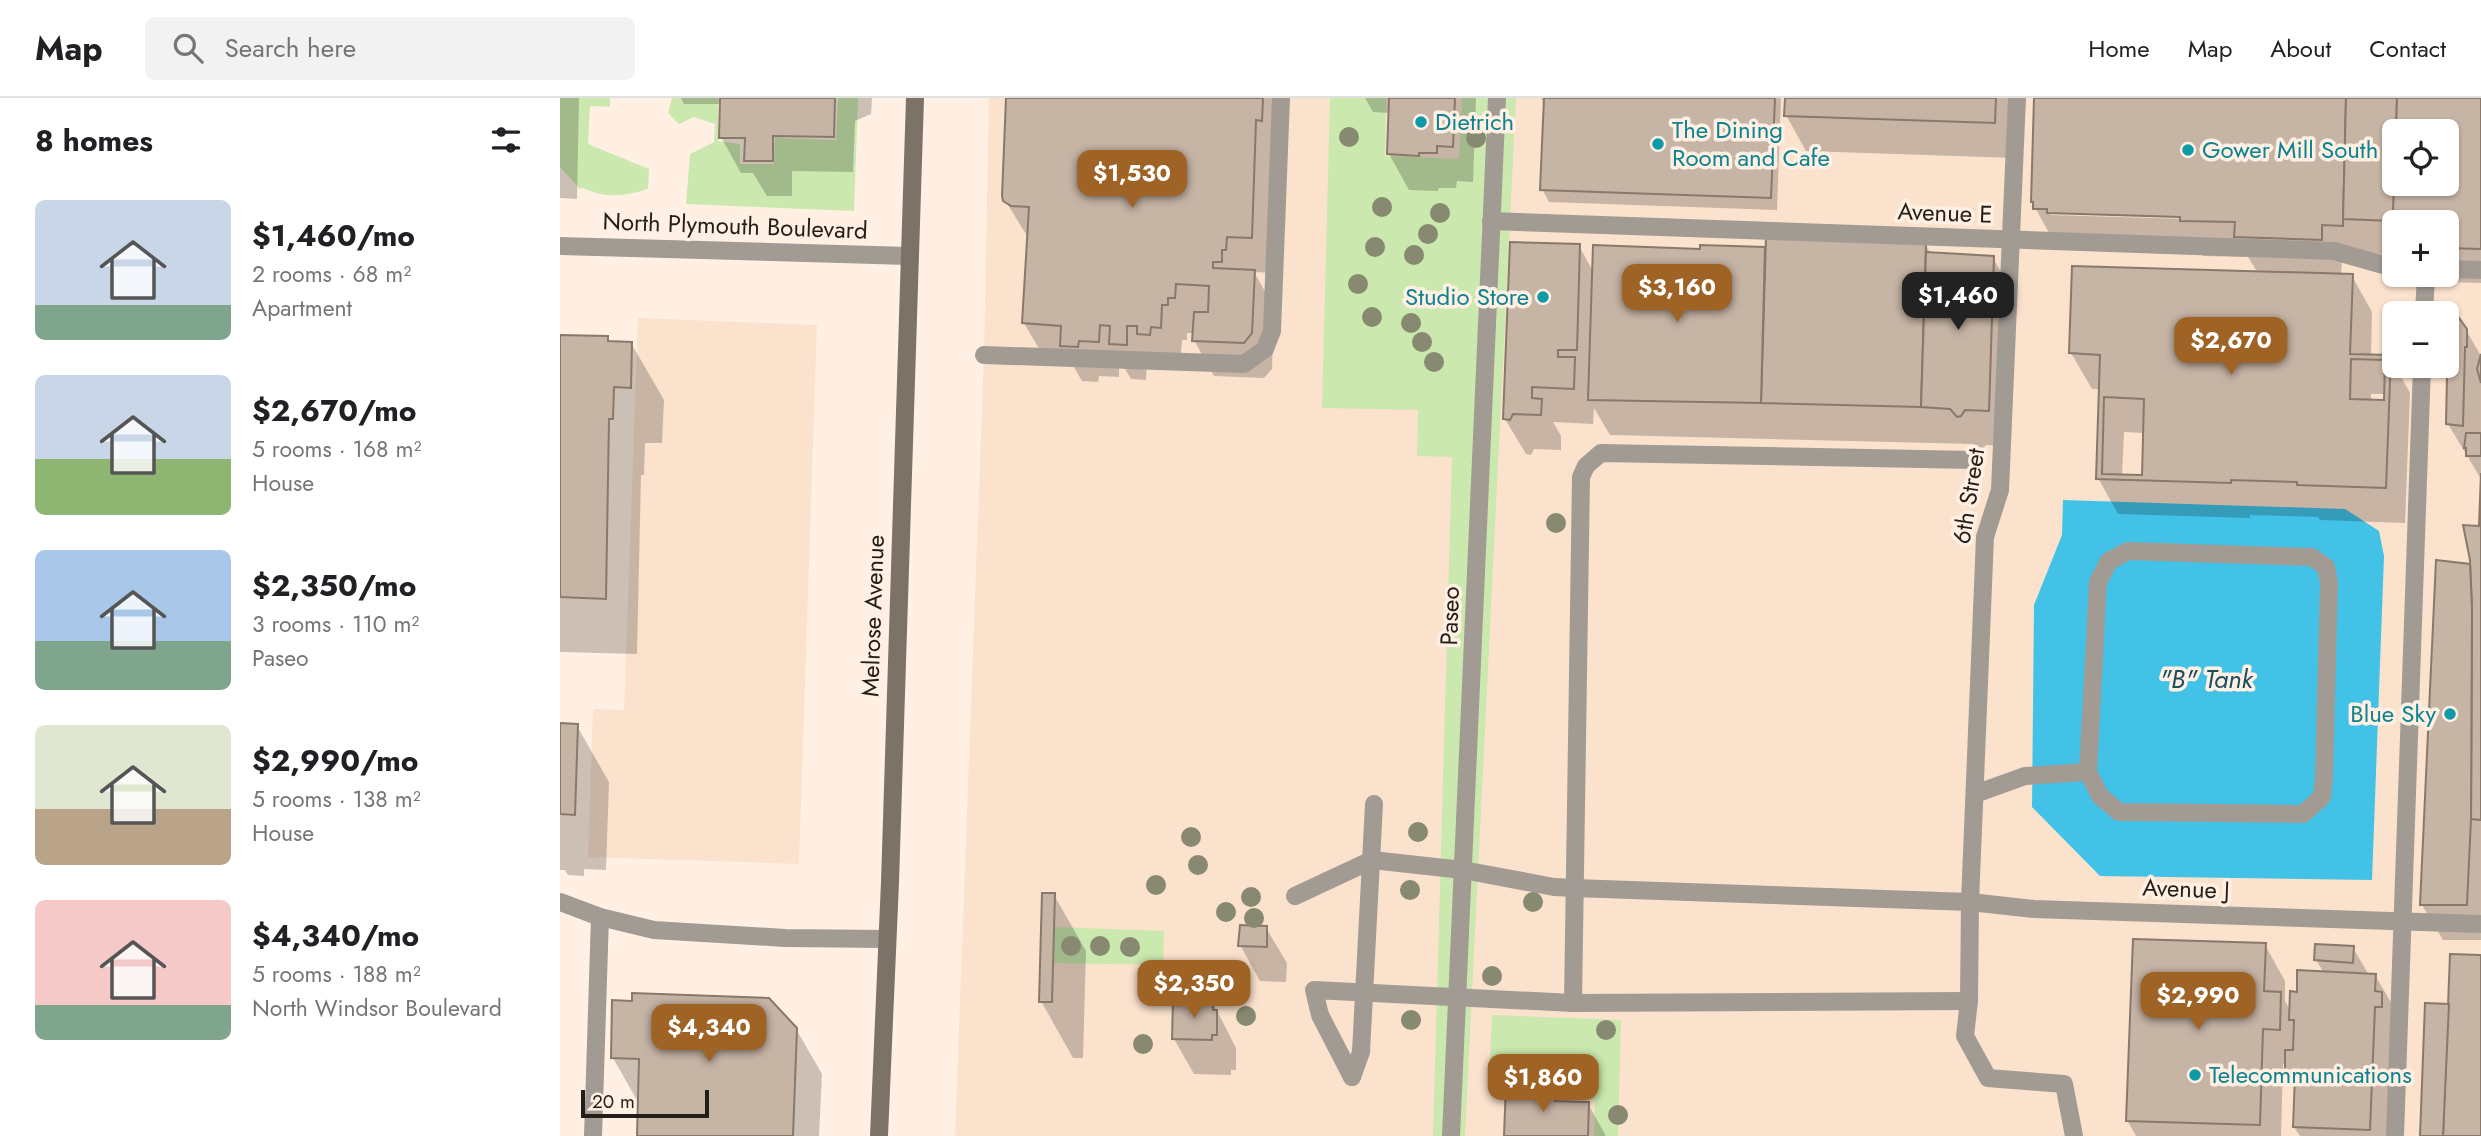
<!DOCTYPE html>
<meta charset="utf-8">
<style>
body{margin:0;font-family:Jost,sans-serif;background:#f2f2f2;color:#202124;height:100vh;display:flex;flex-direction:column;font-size:26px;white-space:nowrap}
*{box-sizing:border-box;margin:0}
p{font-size:23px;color:#757577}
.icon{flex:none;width:38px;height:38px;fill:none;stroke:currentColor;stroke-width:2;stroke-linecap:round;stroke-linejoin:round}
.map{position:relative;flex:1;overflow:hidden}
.sheet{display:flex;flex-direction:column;background:#fff;width:560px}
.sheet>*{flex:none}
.fabs{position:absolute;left:1822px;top:21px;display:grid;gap:14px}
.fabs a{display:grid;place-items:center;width:77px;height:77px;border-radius:10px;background:#fff;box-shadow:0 2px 5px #0004;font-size:35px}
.scale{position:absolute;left:21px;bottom:18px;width:128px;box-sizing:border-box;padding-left:7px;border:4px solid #241e18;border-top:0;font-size:19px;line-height:24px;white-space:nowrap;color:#241e18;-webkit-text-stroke:5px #fff0e3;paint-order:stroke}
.price{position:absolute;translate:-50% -60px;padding:0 16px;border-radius:14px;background:#9f6425;color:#fff;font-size:23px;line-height:46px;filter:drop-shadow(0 2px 4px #0008)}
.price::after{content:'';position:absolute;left:50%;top:42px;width:21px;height:16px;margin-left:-10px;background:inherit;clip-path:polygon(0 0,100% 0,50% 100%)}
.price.current{background:#222;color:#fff}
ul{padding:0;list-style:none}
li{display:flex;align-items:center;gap:21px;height:175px;padding:0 35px}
li span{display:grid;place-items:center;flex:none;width:196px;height:140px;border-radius:10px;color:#555}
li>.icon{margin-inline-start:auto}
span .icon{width:84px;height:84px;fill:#fffc;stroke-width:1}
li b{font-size:30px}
h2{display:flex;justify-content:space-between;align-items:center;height:84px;padding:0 35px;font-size:30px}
header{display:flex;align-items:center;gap:42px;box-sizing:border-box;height:98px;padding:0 35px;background:#fff;border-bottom:2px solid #e0e0e0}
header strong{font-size:33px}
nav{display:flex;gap:38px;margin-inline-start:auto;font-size:24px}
.search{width:490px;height:63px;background:#f2f2f2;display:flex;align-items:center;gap:18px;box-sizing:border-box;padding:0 24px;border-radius:10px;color:#757577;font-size:26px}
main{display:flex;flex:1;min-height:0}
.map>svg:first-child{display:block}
.built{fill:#fbe2cd;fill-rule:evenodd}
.green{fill:#cbe8ae}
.water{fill:#42c2e7}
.shadow{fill:#0003;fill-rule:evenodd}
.building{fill:#c6b4a5;stroke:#89796b;stroke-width:2;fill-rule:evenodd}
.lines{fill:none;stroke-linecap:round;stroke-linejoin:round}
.lane{stroke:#a29b94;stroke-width:18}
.street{stroke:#a29b94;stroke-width:18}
.secondary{stroke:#7c7268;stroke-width:18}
.tree{fill:#878970}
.culture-dot{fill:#0f9aa8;stroke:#fff0e3;stroke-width:2.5}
.labels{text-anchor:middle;stroke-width:7;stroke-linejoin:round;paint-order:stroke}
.culture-label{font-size:24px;fill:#0d838f;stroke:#fff0e3;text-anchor:start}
.street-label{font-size:24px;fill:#241e18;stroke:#fff0e3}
.water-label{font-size:26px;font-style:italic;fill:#1b4f5f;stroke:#fff0e3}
</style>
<header>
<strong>Map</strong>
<div class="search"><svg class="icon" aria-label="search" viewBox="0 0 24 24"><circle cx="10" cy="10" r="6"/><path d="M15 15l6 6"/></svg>Search here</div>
<nav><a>Home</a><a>Map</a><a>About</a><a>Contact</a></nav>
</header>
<main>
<section class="sheet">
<h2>8 homes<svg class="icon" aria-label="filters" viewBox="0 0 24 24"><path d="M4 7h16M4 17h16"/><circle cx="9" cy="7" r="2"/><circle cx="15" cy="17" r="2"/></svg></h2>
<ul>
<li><span style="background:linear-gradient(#c9d6e8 75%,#7fa58c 0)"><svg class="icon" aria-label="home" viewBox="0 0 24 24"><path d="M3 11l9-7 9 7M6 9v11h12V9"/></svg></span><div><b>$1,460/mo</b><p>2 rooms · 68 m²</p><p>Apartment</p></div></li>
<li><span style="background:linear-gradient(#c9d6e8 60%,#8fb573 0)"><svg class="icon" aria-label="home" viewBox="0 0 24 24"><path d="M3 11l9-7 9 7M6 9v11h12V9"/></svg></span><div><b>$2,670/mo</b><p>5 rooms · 168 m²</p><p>House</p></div></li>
<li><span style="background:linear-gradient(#a9c7e8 65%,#7fa58c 0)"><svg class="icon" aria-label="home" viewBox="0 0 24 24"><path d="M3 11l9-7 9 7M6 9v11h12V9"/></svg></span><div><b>$2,350/mo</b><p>3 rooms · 110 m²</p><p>Paseo</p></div></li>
<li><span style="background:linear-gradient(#dfe7d0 60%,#b9a48a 0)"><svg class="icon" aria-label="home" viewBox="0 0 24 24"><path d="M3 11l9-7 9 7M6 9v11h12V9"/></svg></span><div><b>$2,990/mo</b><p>5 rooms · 138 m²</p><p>House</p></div></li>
<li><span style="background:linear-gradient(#f6c9c9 75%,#7fa58c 0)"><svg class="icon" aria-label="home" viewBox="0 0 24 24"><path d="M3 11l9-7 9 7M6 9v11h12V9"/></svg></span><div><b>$4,340/mo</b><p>5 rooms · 188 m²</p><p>North Windsor Boulevard</p></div></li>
</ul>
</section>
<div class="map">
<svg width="1921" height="1038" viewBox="0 0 1921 1038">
<rect width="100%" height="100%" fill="#fff0e3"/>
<g class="built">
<path d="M429,0H1921V1038H395L424,257ZM1834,33H1886V86H1834ZM1834,124H1886V177H1834ZM1834,215H1886V268H1834Z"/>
<polygon points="78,220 257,227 239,766 28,759 33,611 64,612"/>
</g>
<g class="green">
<path d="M0,0H50V9L30,8L28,46L89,71L88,91C66,98 45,101 23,90L20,91L0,69Z"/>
<polygon points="112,0 158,0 158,43 180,46 180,66 214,66 215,40 276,42 278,0 298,0 294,113 126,106 130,56 154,44 155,26 134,19 119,26 108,15"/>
<polygon points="770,0 826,0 825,58 899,61 902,0 956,0 905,1038 873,1038 892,359 857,358 858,312 762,310"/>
<polygon points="494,829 604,833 603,867 493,865"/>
<polygon points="932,917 1061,922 1058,1038 1034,1038 1035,1002 1000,999 1000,990 970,987 955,981 929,985"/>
</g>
<polygon class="water" points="1503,402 1785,411 1819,433 1824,458 1812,782 1540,778 1472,709 1474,507 1502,437"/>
<g class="shadow">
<polygon points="0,0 19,0 17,101 0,100"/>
<polygon points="121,0 312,0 311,16 295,23 293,74 232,73 232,98 207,98 193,75 181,75 161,39 162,6 124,6"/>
<polygon points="449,0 724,0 712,175 694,174 714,209 712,271 704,280 654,278 634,242 634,235 627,235 627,242 622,242 620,265 587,263 586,282 571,281 559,261 559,279 539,278 538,284 522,283 510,262 485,261 464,225 469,141 445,102"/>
<polygon points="805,0 916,0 913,84 897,83 896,90 879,90 878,93 849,92 829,56 830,15 813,14"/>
<polygon points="981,0 1221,0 1217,112 989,104 982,91 985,6"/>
<polygon points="1226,0 1457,0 1455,60 1246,53 1226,17"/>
<path d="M1476,0H1921V185L1854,183L1851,177H1886V124H1834V157L1802,156L1782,162L1781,178H1792L1812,214L1811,258L1830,259L1850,295L1845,425L1760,422L1758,419L1690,417V420L1558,416L1538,380L1541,291H1532L1511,255L1698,175L1688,159L1643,158L1640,154L1495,146L1472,104ZM1834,33H1886V86H1834ZM1491,113L1629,117V121L1491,117ZM1811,296H1826V304L1811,303ZM1564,334L1585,335L1583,378H1562Z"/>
<polygon points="1365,146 1371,156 1433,160 1454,196 1448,348 1426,347 1419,354 1413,346 1050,337 1034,310 1033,326 993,324 1001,338 1001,352 974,351 971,357 966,356 945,321 1019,148 1034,175 1142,152 1142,149 1207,151"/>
<polygon points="1906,232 1921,258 1921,381 1888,326"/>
<polygon points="0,239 47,240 50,245 71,245 104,302 102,345 85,345 84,377 81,377 77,556 0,554"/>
<polygon points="1921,417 1921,842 1883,842 1862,807 1877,466 1912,468 1921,430"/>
<polygon points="0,627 17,628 49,684 46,772 24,771 24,778 8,777 5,772 0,772"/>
<polygon points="494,797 526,853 523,960 513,960 481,903"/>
<polygon points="706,830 727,865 726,884 700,883 680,847"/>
<polygon points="1705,847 1725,883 1725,903 1731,914 1738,896 1764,875 1756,862 1793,850 1809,877 1815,877 1836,913 1831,1038 1740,1038 1734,1029 1736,992 1726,975 1727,966 1723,966 1721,1038 1576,1038 1567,1022"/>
<polygon points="652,903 676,950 676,972 671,972 671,977 634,976 614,941"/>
<polygon points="236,931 262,976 259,1038 78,1038 78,1004 53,960"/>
<polygon points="962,988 964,993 994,994 1001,1005 1028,1006 1046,1038 946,1038"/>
</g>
<g class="building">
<polygon points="160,0 275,0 274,39 213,38 213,63 184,63 185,40 159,40"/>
<polygon points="446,0 703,0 702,23 696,22 692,140 667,139 666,152 662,152 662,164 653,164 653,170 695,172 692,235 684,245 632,243 634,214 648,214 649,188 616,186 615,200 608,200 608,207 602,207 601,230 591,229 590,237 577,236 577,228 567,228 567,247 549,246 550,228 540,227 539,244 519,243 518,249 500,248 501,228 462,225 469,109 451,108 443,103 442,98"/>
<polygon points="829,0 895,0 893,49 877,48 877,55 859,55 859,58 827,56"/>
<polygon points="984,0 1215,0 1211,100 980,92"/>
<polygon points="1225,0 1436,0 1435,25 1224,18"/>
<polygon points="1474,0 1786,0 1783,128 1762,127 1762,142 1674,139 1675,124 1620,123 1620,119 1487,115 1487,111 1473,111 1473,104 1471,104"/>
<polygon points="1786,0 1837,0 1833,123 1783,121"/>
<polygon points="1837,0 1921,0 1921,151 1886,150 1886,124 1834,124 1834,148 1832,148 1834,86 1886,86 1886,33 1836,33"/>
<polygon points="1206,139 1366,144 1361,309 1201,305"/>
<polygon points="950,144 1020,146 1017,252 998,252 998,259 1015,259 1014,291 972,289 972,300 982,301 981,317 953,316 950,322 943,321"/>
<polygon points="1033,147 1140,151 1140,147 1205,149 1201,305 1028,302"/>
<polygon points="1366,154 1434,158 1429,313 1405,312 1401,318 1397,319 1390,311 1361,309"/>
<path d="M1512,168L1793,176L1790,256L1831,257L1826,390L1737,387V384L1671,382V385L1536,381L1540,257L1509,255ZM1791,261L1825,262L1824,302L1790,301ZM1544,299L1584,301L1582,377L1542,376Z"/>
<polygon points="1897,217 1907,231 1907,249 1905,249 1903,328 1886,326 1888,229"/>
<polygon points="0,237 48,238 48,243 72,244 71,290 54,289 53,321 49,321 46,501 0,499"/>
<polygon points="1921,256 1921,285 1917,271"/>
<polygon points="1906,335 1921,335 1921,358 1906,358 1906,350 1904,350"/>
<polygon points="1921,375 1921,722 1911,721 1912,511 1910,462 1903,427 1919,428"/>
<polygon points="1876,462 1910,466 1912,511 1911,721 1907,807 1860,807"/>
<polygon points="0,625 18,626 15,717 0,716"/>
<polygon points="482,795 495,795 492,904 479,904"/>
<polygon points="680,827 707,828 707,849 678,848"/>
<polygon points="1573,841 1706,845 1704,893 1721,894 1720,932 1703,931 1700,1027 1566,1023"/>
<polygon points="1755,846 1794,848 1793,865 1754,862"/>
<polygon points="1890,856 1921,857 1921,1038 1883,1038"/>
<polygon points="1737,872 1816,876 1815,893 1822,894 1822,909 1815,909 1810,1032 1733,1029 1735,977 1725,976 1725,952 1733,952 1734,922 1729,922 1730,893 1737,894"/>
<polygon points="72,895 209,900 237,930 233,1038 77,1038 79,961 51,960 52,902 72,903"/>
<polygon points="613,901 653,902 653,912 657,912 657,937 652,937 652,942 612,941"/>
<polygon points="1865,905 1889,906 1883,1038 1860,1038"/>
<polygon points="946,986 963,986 962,991 995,992 995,1003 1029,1004 1028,1038 944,1038"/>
</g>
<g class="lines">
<g class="lane">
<polyline points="1457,0 1440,392 1425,439 1410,804 1409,903 1405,938 1428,980 1504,986 1514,1038"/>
<polyline points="931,123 1774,153 1834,170"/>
<polyline points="1886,171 1921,172"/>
<polyline points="1864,215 1866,177"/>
<polyline points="424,257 684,266 705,251 712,233 721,0"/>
<polyline points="1415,696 1465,678 1528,674 1540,698 1559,714 1743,716 1762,699 1764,679 1769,485 1766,469 1752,459 1568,453 1549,463 1538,484 1528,674"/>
<polyline points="735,798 812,762 903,772 994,789 1014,790 1410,804 1474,811 1921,826"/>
<polyline points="1013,905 1021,379 1026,368 1041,355 1413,362"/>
<polyline points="792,979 760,917 754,892 1013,905 1409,903"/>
<polyline points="792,979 801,954 814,706"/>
<polyline points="33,1038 40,819"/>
<polyline points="1835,1038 1862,268"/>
</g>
<g class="street">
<polyline points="0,148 349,158"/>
<polyline points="0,804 40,819 94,832 225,840 326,841"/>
<polyline points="891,1038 937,0"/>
</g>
<polyline class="secondary" points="319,1038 330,784 355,0"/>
</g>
<g class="tree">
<circle cx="789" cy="39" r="10"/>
<circle cx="916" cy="40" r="10"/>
<circle cx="822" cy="109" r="10"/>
<circle cx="880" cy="115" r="10"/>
<circle cx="868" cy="136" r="10"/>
<circle cx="815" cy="149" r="10"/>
<circle cx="854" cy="157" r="10"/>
<circle cx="798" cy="186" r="10"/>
<circle cx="812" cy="219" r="10"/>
<circle cx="851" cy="225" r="10"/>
<circle cx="862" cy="244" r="10"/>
<circle cx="874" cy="264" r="10"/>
<circle cx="996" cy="425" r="10"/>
<circle cx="858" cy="734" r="10"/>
<circle cx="631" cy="739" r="10"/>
<circle cx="638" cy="767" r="10"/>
<circle cx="596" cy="787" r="10"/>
<circle cx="850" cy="792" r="10"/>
<circle cx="691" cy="799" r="10"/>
<circle cx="973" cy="804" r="10"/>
<circle cx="666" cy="814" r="10"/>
<circle cx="694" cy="820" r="10"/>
<circle cx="511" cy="848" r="10"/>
<circle cx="540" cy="848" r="10"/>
<circle cx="570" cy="849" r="10"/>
<circle cx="932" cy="878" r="10"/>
<circle cx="686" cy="918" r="10"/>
<circle cx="851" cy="922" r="10"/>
<circle cx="1046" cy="932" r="10"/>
<circle cx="583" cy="946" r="10"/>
<circle cx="973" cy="972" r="10"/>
<circle cx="1058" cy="1017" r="10"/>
</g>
<g class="culture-dot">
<circle cx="861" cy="24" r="7"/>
<circle cx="1098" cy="46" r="7"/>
<circle cx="1628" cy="52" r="7"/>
<circle cx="983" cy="199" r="7"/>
<circle cx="1890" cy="616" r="7"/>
<circle cx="1635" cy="977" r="7"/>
</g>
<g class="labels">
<g class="culture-label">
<text x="875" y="32">Dietrich</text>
<text x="1112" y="40">The Dining<tspan x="1112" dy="28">Room and Cafe</tspan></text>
<text x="1642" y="60">Gower Mill South</text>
<text x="969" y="207" text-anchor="end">Studio Store</text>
<text x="1876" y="624" text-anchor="end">Blue Sky</text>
<text x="1649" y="985">Telecommunications</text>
</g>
<g class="street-label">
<text transform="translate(1385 115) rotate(2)" y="8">Avenue E</text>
<text transform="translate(175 128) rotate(2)" y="8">North Plymouth Boulevard</text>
<text transform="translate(1409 398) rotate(-81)" y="8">6th Street</text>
<text transform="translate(313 518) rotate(-88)" y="8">Melrose Avenue</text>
<text transform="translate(890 518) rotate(-88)" y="8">Paseo</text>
<text transform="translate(1626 791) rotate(2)" y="8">Avenue J</text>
</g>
<g class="water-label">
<text x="1646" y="590">"B" Tank</text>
</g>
</g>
</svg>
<div class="fabs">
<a><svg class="icon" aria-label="locate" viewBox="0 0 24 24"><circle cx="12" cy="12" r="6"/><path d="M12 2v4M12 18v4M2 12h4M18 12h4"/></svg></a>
<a>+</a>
<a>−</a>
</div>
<div class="scale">20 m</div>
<b class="price" style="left:572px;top:112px">$1,530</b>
<b class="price" style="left:1117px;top:226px">$3,160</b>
<b class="price current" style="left:1398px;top:234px">$1,460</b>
<b class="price" style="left:1671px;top:279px">$2,670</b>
<b class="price" style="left:634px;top:922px">$2,350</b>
<b class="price" style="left:1638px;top:934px">$2,990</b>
<b class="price" style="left:149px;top:966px">$4,340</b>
<b class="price" style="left:983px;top:1016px">$1,860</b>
</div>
</main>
